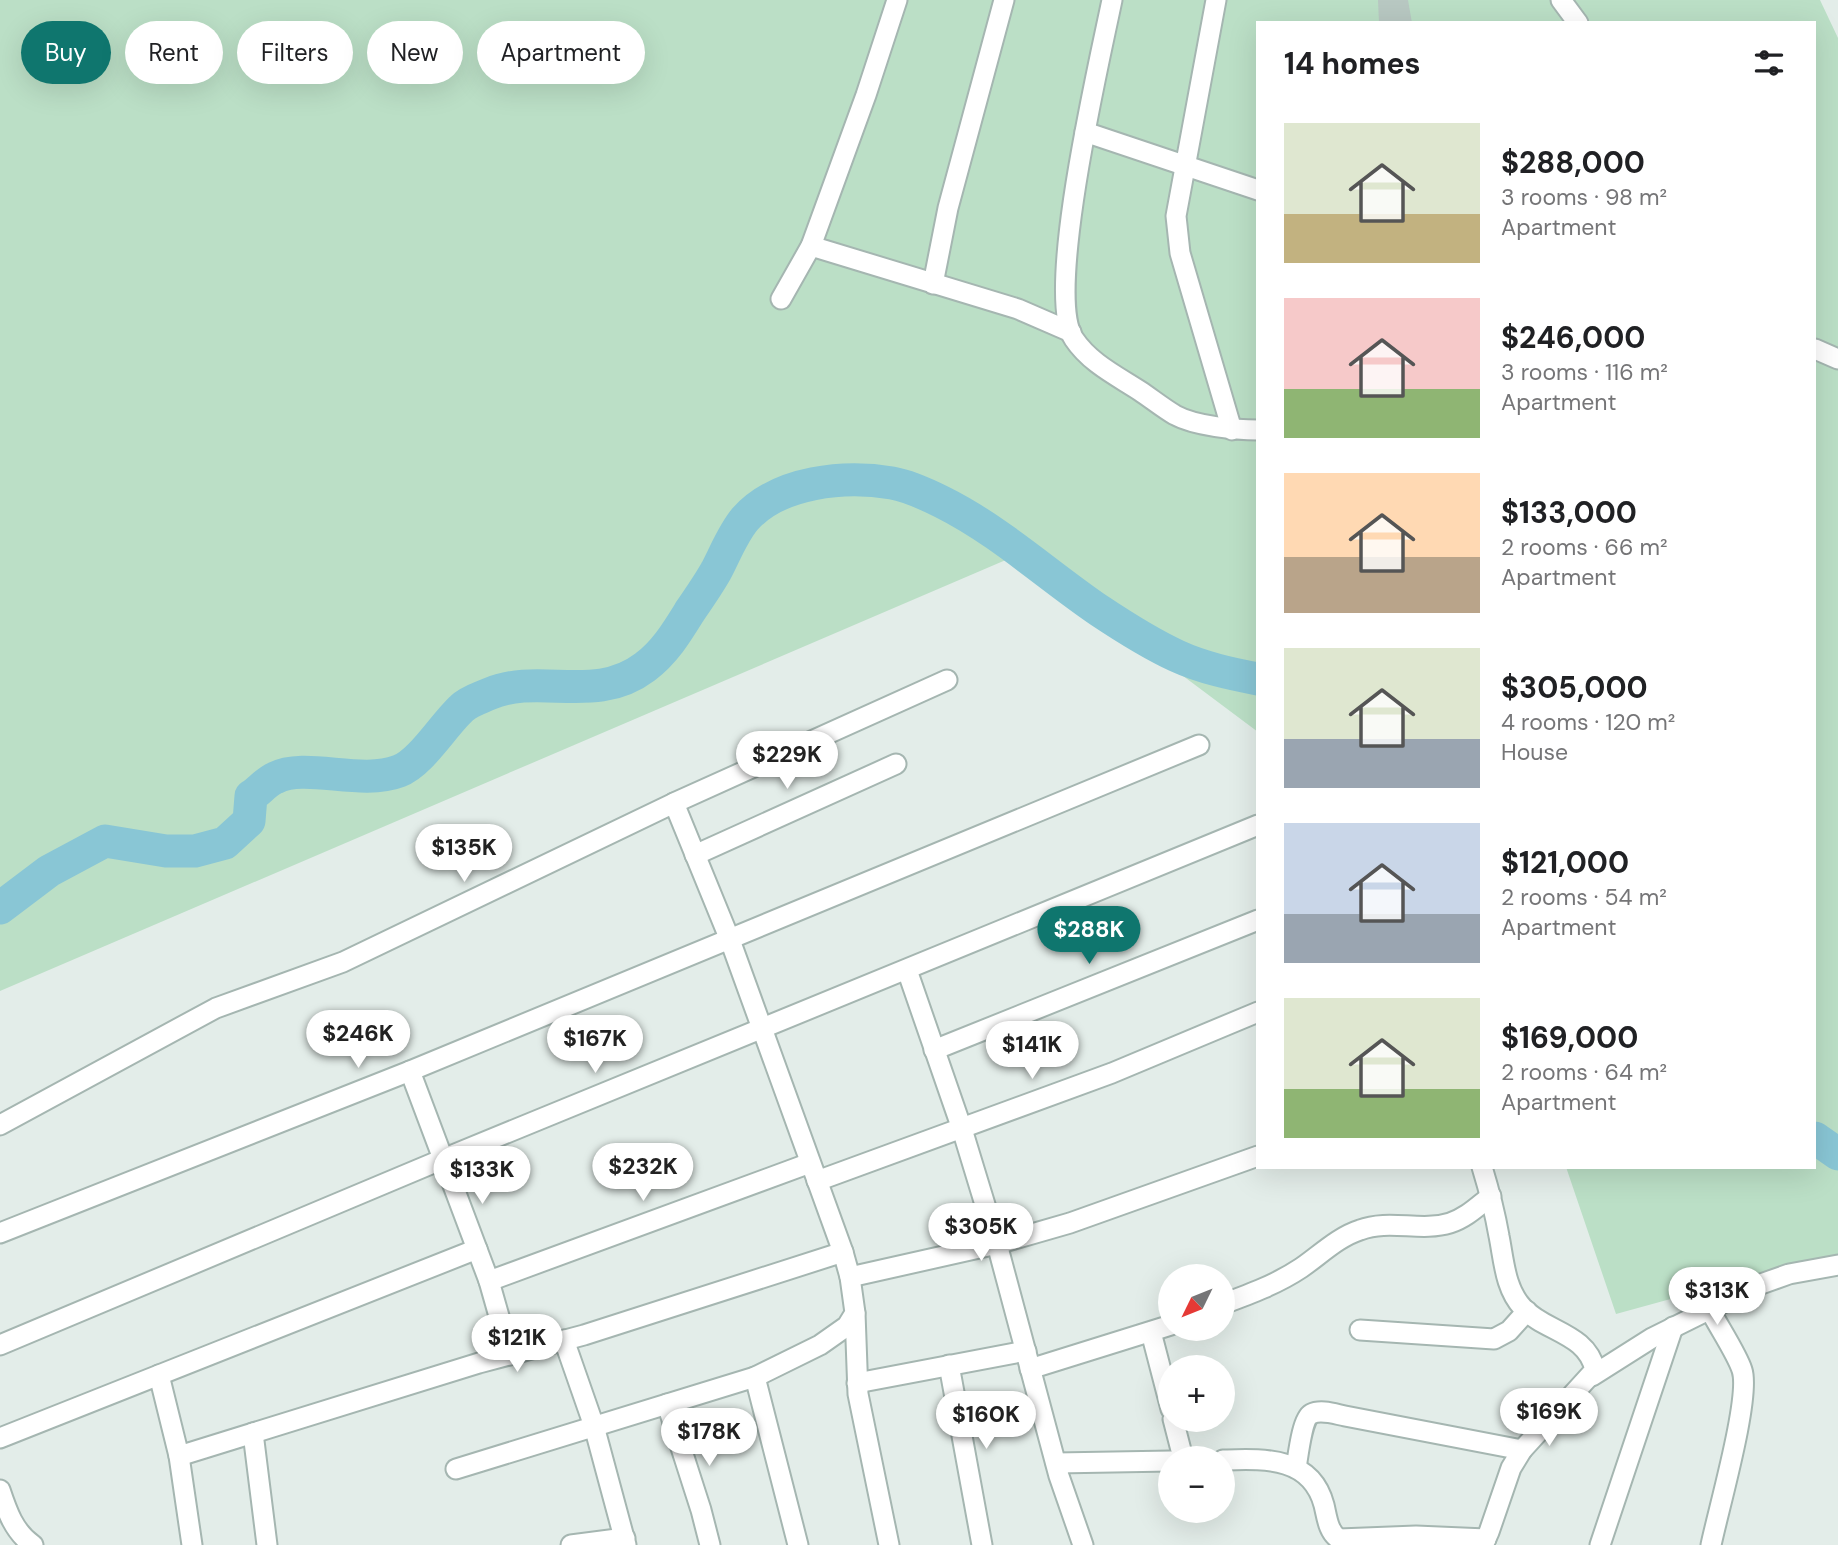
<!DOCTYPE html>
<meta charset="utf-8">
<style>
body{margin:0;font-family:"DM Sans",sans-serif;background:#f6f6f6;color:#202124;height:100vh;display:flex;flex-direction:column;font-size:26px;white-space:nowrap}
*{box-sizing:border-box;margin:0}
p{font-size:23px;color:#757577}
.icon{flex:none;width:38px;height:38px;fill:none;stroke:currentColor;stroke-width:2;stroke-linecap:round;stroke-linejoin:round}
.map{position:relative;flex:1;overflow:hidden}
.side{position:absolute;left:1256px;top:21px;width:560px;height:1148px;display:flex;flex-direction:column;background:#fff;border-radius:0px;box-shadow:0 7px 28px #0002}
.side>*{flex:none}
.hud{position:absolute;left:21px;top:21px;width:665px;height:63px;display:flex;gap:14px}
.needle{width:46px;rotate:227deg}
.tools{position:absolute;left:1158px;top:1264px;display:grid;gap:14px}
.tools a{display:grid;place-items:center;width:77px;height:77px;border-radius:50%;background:#fff;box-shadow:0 7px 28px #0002;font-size:35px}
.price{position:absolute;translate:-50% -60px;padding:0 16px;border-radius:24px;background:#fff;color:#222;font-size:23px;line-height:46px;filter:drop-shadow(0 2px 4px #0008)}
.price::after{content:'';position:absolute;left:50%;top:42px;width:21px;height:16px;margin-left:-10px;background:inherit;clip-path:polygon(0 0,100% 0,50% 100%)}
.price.active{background:#0f766e;color:#fff}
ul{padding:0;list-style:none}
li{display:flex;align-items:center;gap:21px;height:175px;padding:0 28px}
li span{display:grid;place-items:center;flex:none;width:196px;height:140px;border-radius:0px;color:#555}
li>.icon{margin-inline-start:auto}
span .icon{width:84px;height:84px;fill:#fffc;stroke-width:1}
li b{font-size:30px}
h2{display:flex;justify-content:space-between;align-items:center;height:84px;padding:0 28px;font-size:30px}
.tag{padding:0 24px;border-radius:32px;background:#fff;box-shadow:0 7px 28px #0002;font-size:24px;line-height:63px}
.tag.active{background:#0f766e;color:#fff}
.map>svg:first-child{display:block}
.green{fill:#bbdfc6}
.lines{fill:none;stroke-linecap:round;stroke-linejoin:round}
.river{stroke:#89c6d5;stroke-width:33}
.building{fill:#b8c8c2}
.street-casing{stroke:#a5b6b1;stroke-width:23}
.street{stroke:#fff;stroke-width:19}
</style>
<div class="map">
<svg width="1838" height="1545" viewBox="0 0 1838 1545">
<rect width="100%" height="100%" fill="#e3ede9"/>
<polygon class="green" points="0,0 1820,0 1838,38 1838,1255 1816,1259 1616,1314 1566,1167 1815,1167 1815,23 1258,23 1258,732 1020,554 0,991"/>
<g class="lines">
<g class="river">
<path d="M0,908L49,871L105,841L166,851H195L225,843L249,821L251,796C259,791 266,782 275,778C306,762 360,786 399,771C421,763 444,724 462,708C469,701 480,698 489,694C540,672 595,705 645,667C665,652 677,632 690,611C699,598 708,585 716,571C725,554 733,533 745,519C779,481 845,475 892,483C909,486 926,494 942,502C1000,531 1047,575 1100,611C1124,627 1151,644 1177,656C1203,668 1232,674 1258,679"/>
<polyline points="1815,1138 1838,1154"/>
</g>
</g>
<polygon class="building" points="1378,0 1408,0 1412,23 1379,23"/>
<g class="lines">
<defs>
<g id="street">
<path d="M1112,0C1100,59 1044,296 1074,339C1090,363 1117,376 1140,391C1152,399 1163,408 1175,415C1195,426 1236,430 1258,430"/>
<polyline points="1216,0 1176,216 1180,253 1232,430"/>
<polyline points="1561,0 1578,23"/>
<polyline points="1085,132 1258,190"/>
<polyline points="811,246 1018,309 1071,332"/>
<polyline points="933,284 948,208 1004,0"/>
<polyline points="781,299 811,246 866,95 897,0"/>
<polyline points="1815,349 1838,359"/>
<polyline points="695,855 896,764"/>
<polyline points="907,970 962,1129 997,1244 1059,1476 1083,1545"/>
<polyline points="934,1050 1258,920"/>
<polyline points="410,1071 489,1281 510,1355"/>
<polyline points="0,1125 216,1008 343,962 674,803 947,680"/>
<path d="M1482,1167C1489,1190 1495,1213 1499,1236C1504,1261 1505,1289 1523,1308C1545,1332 1587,1333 1595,1370L1522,1450L1511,1468L1489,1532L1483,1545"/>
<polyline points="817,1181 1112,1073 1258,1012"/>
<polyline points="0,1233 410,1071 1199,745"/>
<polyline points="850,1277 997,1244 1070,1223 1258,1156"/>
<polyline points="489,1281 810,1163"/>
<path d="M1223,1304C1250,1294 1277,1284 1301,1268C1320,1255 1338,1237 1360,1230C1389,1219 1421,1232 1450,1223C1466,1218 1478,1206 1491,1196"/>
<path d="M1709,1308C1718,1326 1737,1354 1742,1370C1751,1397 1718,1511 1711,1545"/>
<polyline points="855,1313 858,1394 889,1545"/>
<polyline points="1360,1330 1494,1339 1509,1331 1527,1311"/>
<polyline points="1151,1332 1171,1409"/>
<polyline points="564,1340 594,1426 626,1545"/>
<polyline points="0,1345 443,1159 1258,825"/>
<polyline points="949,1365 982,1545"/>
<polyline points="1030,1369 1171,1325"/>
<polyline points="159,1375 179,1456 192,1545"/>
<polyline points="1592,1376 1652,1338 1761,1284 1789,1274 1838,1265"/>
<polyline points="755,1377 798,1545"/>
<polyline points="857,1383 1026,1351"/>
<polyline points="667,1404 701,1510 710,1545"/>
<polyline points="1173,1419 1183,1458"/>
<polyline points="253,1433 267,1545"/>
<polyline points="0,1438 477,1249"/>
<polyline points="179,1456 479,1363 584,1335 843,1252"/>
<path d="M1223,1460C1264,1459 1311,1456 1324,1505C1327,1517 1328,1532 1339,1539L1416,1536L1486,1539"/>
<polyline points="1056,1463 1171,1461"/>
<path d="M1296,1468C1298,1457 1302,1419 1311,1414C1321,1409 1335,1414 1345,1416L1522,1450"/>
<polyline points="456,1469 755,1377 820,1345 847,1326 855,1313 850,1277 843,1252 730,940 674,803"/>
<path d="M0,1490C7,1511 14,1532 33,1545"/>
<polyline points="571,1545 625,1538"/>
<polyline points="1600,1545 1673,1327"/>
</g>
</defs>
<use href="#street" class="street-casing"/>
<use href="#street" class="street"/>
</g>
</svg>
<div class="tools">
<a><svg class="needle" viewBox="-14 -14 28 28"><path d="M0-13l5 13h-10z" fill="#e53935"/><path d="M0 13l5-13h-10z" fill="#757577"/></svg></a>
<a>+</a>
<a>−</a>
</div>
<b class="price" style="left:787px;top:791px">$229K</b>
<b class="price" style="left:464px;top:884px">$135K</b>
<b class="price active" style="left:1089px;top:966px">$288K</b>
<b class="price" style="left:358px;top:1070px">$246K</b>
<b class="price" style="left:595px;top:1075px">$167K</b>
<b class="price" style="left:1032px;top:1081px">$141K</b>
<b class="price" style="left:643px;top:1203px">$232K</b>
<b class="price" style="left:482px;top:1206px">$133K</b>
<b class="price" style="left:981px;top:1263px">$305K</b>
<b class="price" style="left:1717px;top:1327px">$313K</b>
<b class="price" style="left:517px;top:1374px">$121K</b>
<b class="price" style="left:1549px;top:1448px">$169K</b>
<b class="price" style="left:986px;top:1451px">$160K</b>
<b class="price" style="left:709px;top:1468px">$178K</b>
<div class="hud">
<a class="tag active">Buy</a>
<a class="tag">Rent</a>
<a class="tag">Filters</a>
<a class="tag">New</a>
<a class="tag">Apartment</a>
</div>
<section class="side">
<h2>14 homes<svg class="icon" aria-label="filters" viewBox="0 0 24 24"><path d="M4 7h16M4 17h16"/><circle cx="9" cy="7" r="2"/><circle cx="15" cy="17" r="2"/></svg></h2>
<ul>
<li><span style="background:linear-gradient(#dfe7d0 65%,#c2b280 0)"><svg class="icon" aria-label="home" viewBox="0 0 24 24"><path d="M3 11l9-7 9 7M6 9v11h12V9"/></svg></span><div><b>$288,000</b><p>3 rooms · 98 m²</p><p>Apartment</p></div></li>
<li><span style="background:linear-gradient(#f6c9c9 65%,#8fb573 0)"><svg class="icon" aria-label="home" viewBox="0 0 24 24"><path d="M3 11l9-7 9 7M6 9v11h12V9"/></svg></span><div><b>$246,000</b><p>3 rooms · 116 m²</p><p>Apartment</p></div></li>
<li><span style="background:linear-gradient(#ffd9b3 60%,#b9a48a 0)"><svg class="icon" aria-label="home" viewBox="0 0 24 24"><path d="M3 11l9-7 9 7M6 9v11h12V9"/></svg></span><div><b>$133,000</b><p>2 rooms · 66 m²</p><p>Apartment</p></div></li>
<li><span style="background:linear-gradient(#dfe7d0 65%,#9aa5b1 0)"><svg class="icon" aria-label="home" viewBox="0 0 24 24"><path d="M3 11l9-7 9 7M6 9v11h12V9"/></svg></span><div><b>$305,000</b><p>4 rooms · 120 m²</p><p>House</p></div></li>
<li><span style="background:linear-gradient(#c9d6e8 65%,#9aa5b1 0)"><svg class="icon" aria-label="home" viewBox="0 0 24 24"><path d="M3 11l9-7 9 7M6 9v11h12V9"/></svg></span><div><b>$121,000</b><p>2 rooms · 54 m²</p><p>Apartment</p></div></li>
<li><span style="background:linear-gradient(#dfe7d0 65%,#8fb573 0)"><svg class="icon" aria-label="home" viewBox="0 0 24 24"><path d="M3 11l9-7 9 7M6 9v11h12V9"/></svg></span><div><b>$169,000</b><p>2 rooms · 64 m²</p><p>Apartment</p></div></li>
</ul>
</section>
</div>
